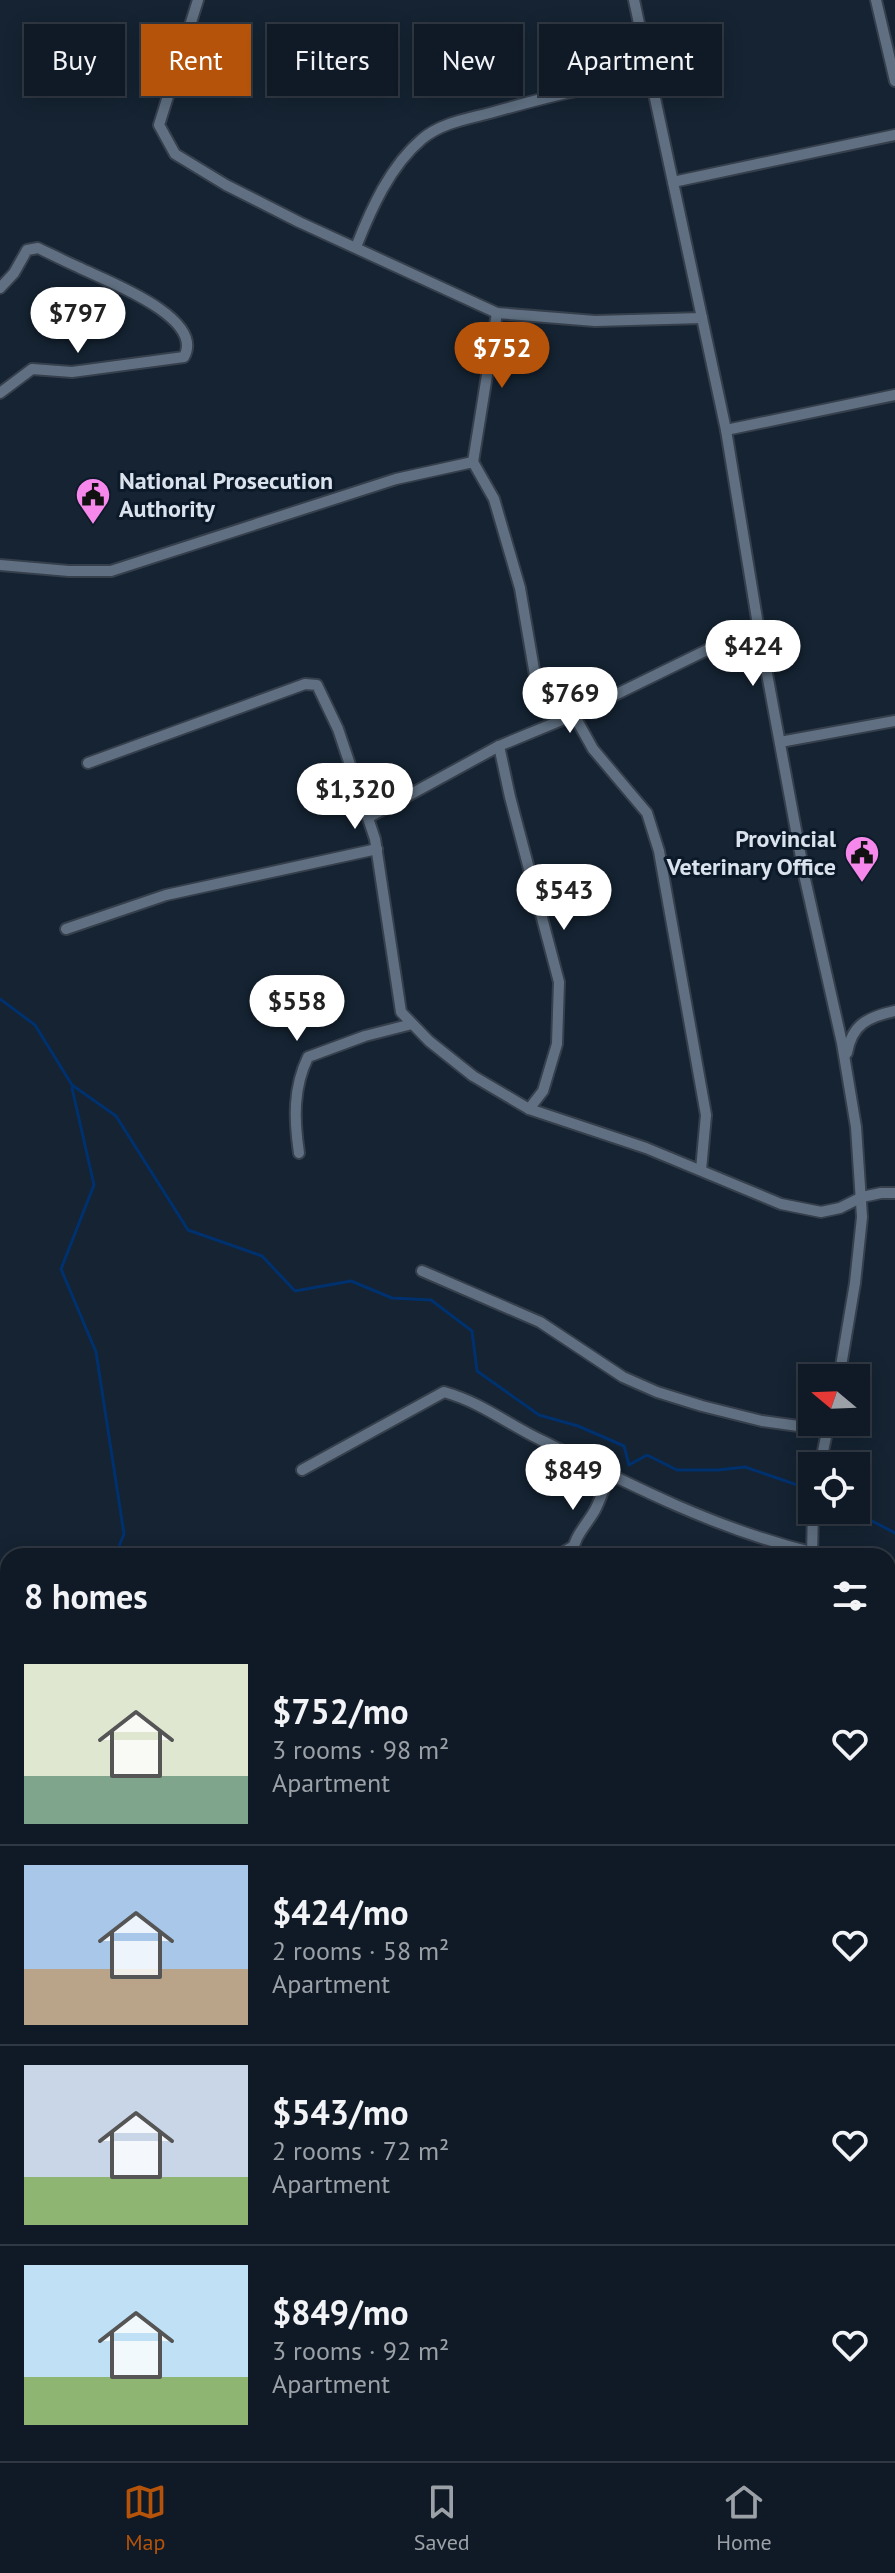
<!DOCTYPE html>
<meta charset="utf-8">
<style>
body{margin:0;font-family:"PT Sans",sans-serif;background:#1e2732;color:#f1f3f6;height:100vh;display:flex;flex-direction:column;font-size:30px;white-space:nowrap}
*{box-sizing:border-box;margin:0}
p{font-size:26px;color:#9ca1a7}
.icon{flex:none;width:44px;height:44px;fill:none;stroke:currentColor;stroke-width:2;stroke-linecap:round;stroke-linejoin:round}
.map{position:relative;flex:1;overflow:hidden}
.panel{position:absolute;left:0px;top:1548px;width:896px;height:914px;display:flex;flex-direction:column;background:#101a26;border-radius:24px 24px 0 0;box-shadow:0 4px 20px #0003,0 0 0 2px #303843}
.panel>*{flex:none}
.banner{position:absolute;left:24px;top:24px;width:848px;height:72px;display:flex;gap:16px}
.needle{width:52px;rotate:289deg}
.buttons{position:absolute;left:798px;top:1364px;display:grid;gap:16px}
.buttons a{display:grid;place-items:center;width:72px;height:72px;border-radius:0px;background:#101a26;box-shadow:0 4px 20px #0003,0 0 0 2px #303843;font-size:40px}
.price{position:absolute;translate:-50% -68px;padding:0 18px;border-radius:28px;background:#fff;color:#222;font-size:26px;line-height:52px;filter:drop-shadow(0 2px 4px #0008)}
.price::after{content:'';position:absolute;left:50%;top:48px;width:24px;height:18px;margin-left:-12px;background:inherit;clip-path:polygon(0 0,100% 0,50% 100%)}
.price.on{background:#b45309;color:#fff}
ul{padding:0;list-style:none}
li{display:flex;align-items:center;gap:24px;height:200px;padding:0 24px}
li+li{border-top:2px solid #303843}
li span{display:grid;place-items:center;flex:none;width:224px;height:160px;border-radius:0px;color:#555}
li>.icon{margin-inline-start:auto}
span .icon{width:96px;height:96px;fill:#fffc;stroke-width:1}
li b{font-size:34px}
h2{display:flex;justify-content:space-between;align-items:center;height:96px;padding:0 24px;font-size:34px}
.tag{padding:0 28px;border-radius:0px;background:#101a26;box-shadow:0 4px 20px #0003,0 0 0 2px #303843;font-size:28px;line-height:72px}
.tag.on{background:#b45309;color:#fff}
.tab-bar{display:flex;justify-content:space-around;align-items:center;height:112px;border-top:2px solid #303843;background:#101a26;font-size:22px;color:#9ca1a7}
.tab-bar a{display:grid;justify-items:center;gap:4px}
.tab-bar .on{color:#b45309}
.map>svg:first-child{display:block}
.built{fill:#1d2f42}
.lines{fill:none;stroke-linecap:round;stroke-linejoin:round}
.stream{stroke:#00316f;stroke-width:3}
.street-casing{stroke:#363f4c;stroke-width:14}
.street{stroke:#607082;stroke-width:10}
.labels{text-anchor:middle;stroke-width:6;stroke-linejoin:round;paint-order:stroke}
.poi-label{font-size:24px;font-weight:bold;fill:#d9e2ed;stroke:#0c1928;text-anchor:start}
</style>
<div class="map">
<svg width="895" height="2461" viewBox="0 0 895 2461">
<rect width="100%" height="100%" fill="#152332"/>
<polygon class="built" points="895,2391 895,2461 860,2461 860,2454 888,2454 888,2392"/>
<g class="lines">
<g class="stream">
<polyline points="0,999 35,1025 72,1085 116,1116 188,1230 262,1256 295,1291 351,1281 392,1298 431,1300 472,1331 477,1371 539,1415 578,1426 624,1446 629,1465 647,1455 677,1470 718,1470 745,1467 812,1490"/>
<polyline points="72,1088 94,1185 61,1269 96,1352 124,1534 115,1556"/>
<polyline points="851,1510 895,1533"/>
<polyline points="0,1692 8,1695"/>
</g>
<defs>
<g id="street">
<polyline points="198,0 159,125 175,154 226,185 299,222 497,313 595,321 702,318"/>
<polyline points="634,0 726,430 758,625 805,879 842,1043 856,1127 862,1217 855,1283 839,1378"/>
<polyline points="876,0 895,81"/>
<polyline points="673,182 895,135"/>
<path d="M356,247C371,209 390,166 422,139C441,123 467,119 490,113C543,98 596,84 651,79"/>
<path d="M0,288L14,273L27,250L38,248C51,254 64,261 78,267C104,280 206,317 184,357L72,372L32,369L0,393"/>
<polyline points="726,430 895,395"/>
<polyline points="473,462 497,313"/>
<polyline points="0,565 69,571 111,571 396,479 473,462 494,499 520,588 537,687 550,705 574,715 593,749 647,813 659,851 706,1115 701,1170"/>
<polyline points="780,742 895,721"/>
<polyline points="499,746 510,797 559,982 557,1044 543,1091 529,1109"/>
<polyline points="88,763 305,684 317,685 338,729 375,839 401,1012 429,1041 473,1076 529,1109 646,1148 781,1204 821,1212 840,1208 862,1197 881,1193 895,1193"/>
<polyline points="369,817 499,746 574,715 758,625"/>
<polyline points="66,929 166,895 377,849"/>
<path d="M847,1053C852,1024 868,1017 895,1011"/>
<path d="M299,1153C294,1119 293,1088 308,1057L365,1036L412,1024"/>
<polyline points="422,1271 540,1322 623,1377 657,1392 702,1406 762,1421 827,1430"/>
<polyline points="820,1466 829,1422"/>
<path d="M302,1470L444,1392C483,1403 507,1424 543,1441C630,1485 716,1529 811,1552"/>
<polyline points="557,1556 572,1547"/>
<path d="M572,1556C573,1537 586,1526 595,1510C601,1499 604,1486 610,1475"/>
<polyline points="812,1556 813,1510"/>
<polyline points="888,1656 895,1653"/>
<polyline points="888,1938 895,1953"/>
<polyline points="888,2056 895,2054"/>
<polyline points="888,2236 888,2259"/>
<polyline points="888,2353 891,2382"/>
<polyline points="247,2454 248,2461"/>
<polyline points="484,2454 486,2461"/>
<polyline points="628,2454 629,2461"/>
<polyline points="763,2454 764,2461"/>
<polyline points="147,2461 157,2454"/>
<polyline points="316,2461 340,2454"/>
</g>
</defs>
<use href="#street" class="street-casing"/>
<use href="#street" class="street"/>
</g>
<defs>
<symbol id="civic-pin" viewBox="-11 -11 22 30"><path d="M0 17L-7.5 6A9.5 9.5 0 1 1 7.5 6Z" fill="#f788eb" stroke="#0c1928"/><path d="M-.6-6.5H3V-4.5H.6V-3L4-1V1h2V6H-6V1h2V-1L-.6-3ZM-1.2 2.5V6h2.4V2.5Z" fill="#111"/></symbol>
</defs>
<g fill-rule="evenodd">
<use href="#civic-pin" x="73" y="475" width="40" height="54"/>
<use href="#civic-pin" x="842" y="833" width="40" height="54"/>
</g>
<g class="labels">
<g class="poi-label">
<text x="119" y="489">National Prosecution<tspan x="119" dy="28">Authority</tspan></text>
<text x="836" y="847" text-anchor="end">Provincial<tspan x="836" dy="28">Veterinary Office</tspan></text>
</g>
</g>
</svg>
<div class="buttons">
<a><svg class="needle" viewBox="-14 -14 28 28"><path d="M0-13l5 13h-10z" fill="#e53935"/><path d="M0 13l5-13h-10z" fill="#9ca1a7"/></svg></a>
<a><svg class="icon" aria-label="locate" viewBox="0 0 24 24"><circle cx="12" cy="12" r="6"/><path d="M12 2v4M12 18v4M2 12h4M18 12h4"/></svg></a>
</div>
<b class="price" style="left:78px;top:355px">$797</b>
<b class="price on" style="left:502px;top:390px">$752</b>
<b class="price" style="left:753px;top:688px">$424</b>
<b class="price" style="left:570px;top:735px">$769</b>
<b class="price" style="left:355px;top:831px">$1,320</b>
<b class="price" style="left:564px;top:932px">$543</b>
<b class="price" style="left:297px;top:1043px">$558</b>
<b class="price" style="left:573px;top:1512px">$849</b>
<div class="banner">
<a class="tag">Buy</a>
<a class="tag on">Rent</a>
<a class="tag">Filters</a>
<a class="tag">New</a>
<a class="tag">Apartment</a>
</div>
<section class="panel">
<h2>8 homes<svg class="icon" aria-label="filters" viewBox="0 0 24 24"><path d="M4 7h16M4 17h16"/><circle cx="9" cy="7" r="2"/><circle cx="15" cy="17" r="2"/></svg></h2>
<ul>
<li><span style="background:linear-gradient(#dfe7d0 70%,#7fa58c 0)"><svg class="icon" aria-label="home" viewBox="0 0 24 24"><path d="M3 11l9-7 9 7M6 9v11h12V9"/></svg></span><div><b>$752/mo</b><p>3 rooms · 98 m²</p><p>Apartment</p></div><svg class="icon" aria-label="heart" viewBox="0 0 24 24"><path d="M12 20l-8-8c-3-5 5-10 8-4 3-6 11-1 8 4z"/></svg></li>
<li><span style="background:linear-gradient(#a9c7e8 65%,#b9a48a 0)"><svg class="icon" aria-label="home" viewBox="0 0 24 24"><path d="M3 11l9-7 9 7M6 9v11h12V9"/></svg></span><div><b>$424/mo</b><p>2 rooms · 58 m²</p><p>Apartment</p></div><svg class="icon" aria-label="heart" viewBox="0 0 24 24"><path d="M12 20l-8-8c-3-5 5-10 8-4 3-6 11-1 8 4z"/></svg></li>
<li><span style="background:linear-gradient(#c9d6e8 70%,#8fb573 0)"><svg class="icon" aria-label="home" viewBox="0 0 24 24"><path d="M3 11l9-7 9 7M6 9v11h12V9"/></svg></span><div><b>$543/mo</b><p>2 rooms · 72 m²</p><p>Apartment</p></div><svg class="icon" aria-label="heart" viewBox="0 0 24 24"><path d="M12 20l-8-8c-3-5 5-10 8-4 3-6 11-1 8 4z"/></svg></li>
<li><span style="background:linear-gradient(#bfe0f5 70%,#8fb573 0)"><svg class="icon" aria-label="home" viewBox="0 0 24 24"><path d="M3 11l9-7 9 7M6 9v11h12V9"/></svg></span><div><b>$849/mo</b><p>3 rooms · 92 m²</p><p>Apartment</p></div><svg class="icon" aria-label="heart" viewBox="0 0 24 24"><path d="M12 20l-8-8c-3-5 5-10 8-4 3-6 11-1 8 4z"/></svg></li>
</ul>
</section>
</div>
<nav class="tab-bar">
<a class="on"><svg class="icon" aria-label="map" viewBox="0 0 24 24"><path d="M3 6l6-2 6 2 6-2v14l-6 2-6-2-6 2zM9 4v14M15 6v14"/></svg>Map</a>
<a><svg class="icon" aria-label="saved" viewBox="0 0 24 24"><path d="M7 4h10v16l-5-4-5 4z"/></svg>Saved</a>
<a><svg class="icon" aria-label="home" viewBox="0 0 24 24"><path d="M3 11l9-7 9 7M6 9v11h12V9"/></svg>Home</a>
</nav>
